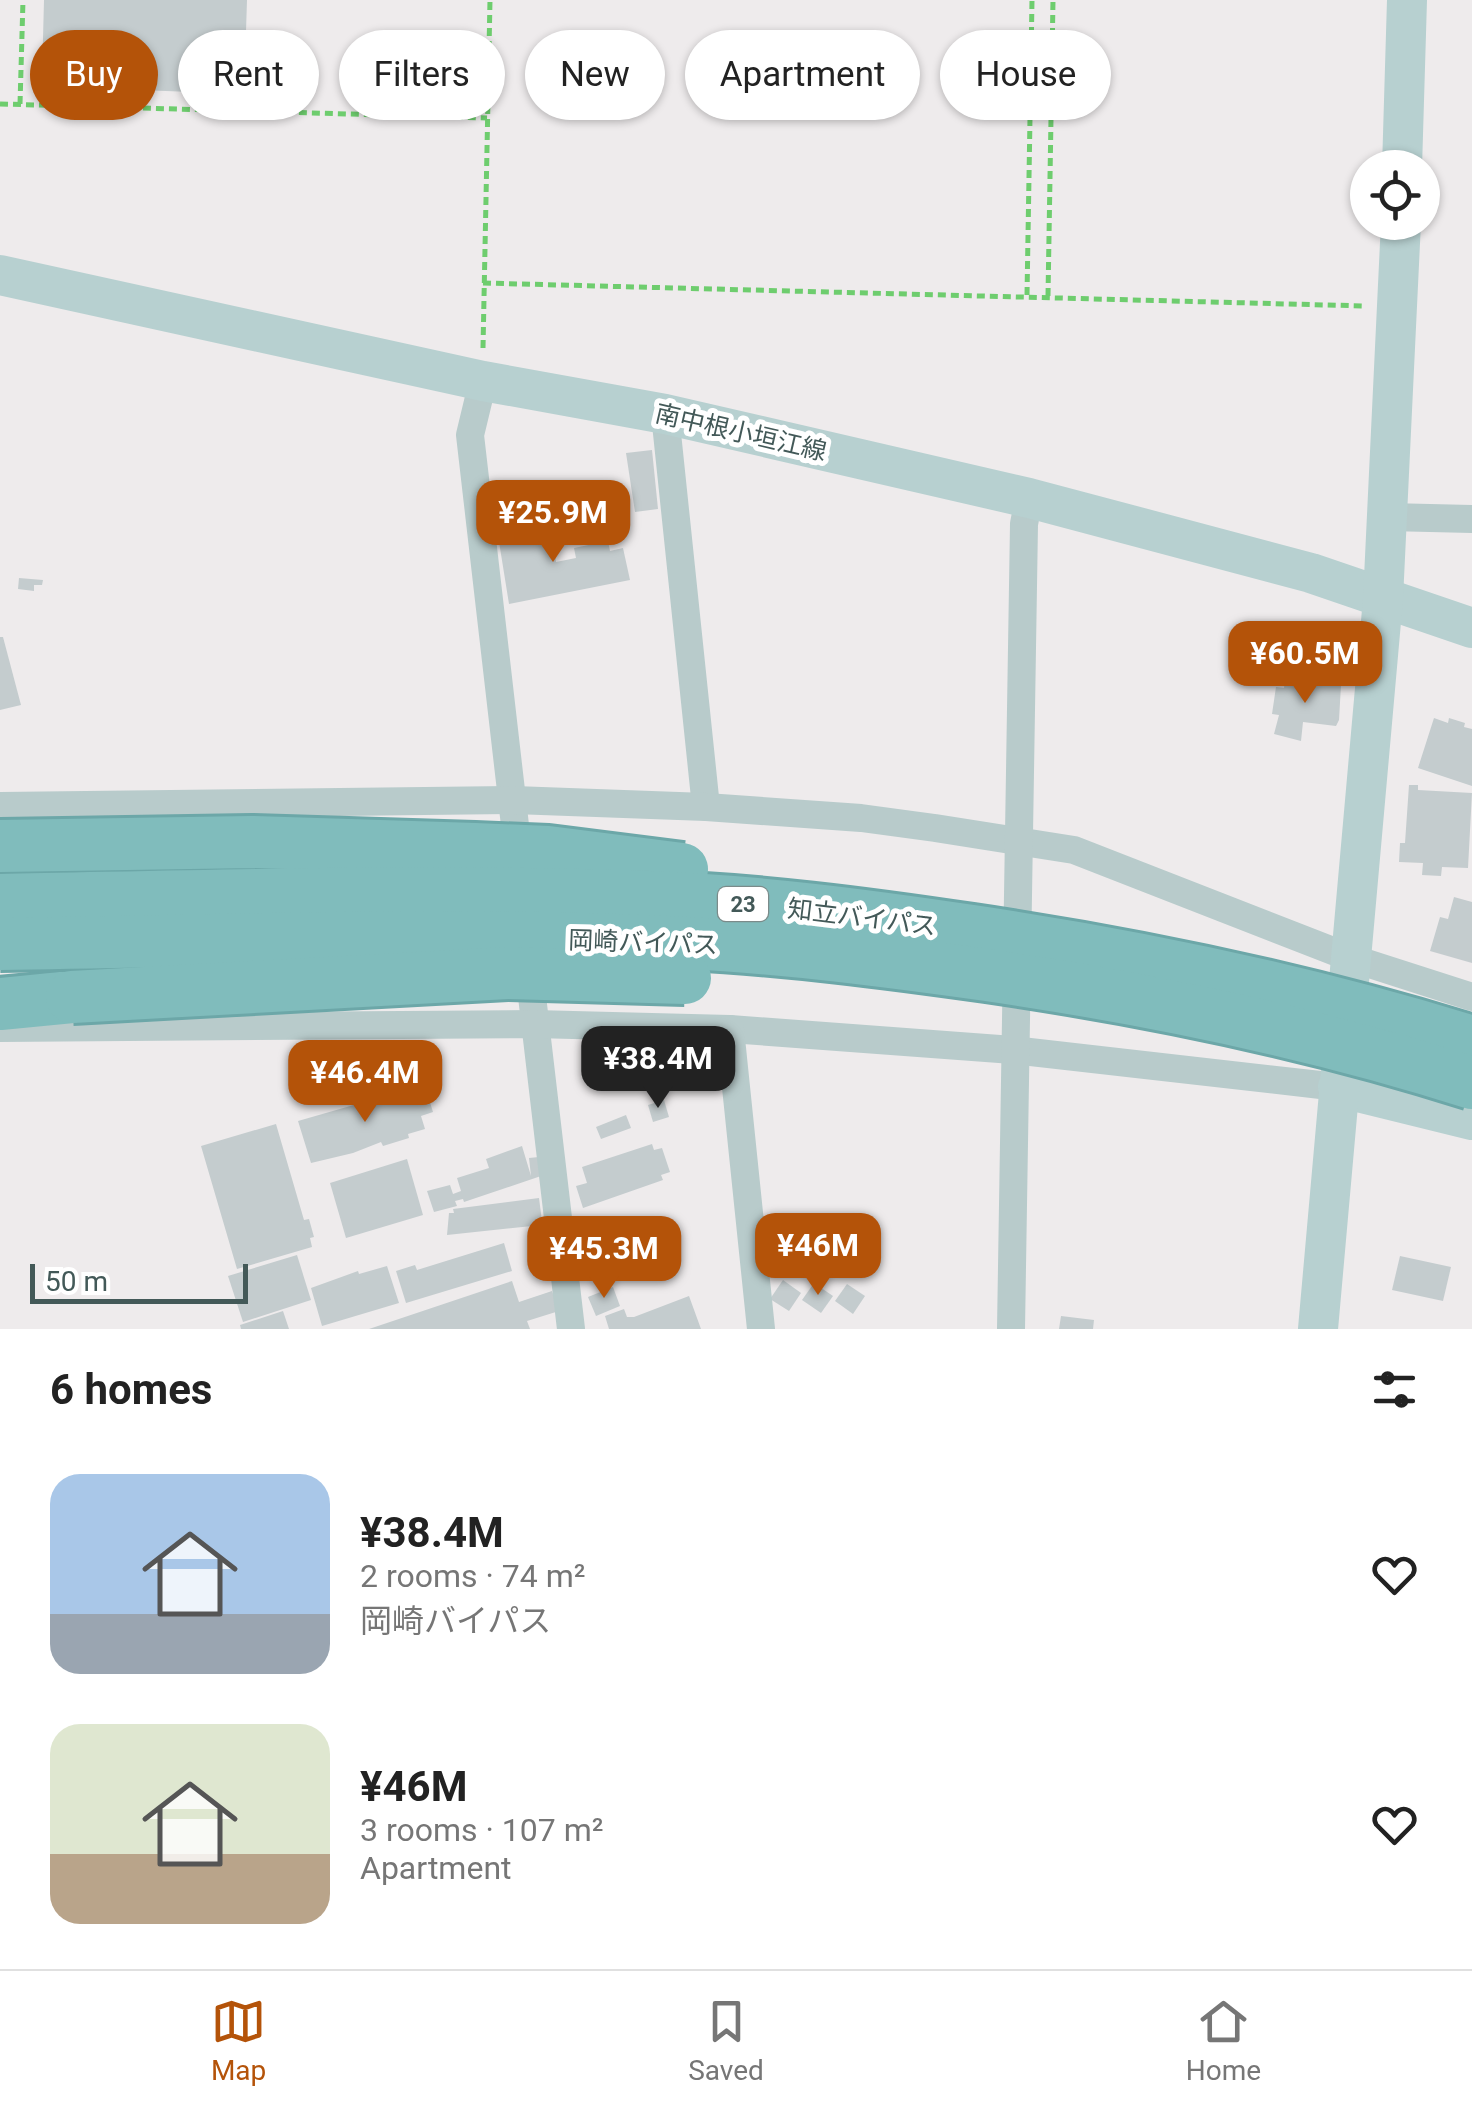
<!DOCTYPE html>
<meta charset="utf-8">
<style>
body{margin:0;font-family:Roboto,"Noto Sans JP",sans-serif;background:#f6f6f6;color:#222;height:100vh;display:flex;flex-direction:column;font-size:38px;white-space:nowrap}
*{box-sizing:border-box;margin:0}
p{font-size:32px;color:#767676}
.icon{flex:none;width:55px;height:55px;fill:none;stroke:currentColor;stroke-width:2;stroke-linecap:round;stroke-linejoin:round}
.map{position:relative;height:1329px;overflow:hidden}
.sheet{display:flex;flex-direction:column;background:#fff;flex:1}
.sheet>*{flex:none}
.guide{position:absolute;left:30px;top:30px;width:1412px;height:90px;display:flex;gap:20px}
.buttons{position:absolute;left:1350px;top:150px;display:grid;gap:20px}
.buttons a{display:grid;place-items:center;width:90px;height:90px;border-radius:50%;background:#fff;box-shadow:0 2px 8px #0004;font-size:50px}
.scale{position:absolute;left:30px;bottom:25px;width:218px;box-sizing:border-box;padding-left:10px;border:5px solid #435958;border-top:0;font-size:28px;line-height:35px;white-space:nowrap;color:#435958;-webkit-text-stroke:8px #fff;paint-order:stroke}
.price{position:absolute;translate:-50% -85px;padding:0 22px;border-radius:20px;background:#b45309;color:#fff;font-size:32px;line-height:65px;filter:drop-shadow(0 2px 5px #0008)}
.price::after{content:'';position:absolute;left:50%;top:60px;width:30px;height:22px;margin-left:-15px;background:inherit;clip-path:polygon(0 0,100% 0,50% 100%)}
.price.active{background:#222;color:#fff}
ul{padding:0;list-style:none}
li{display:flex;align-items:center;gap:30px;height:250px;padding:0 50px}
li span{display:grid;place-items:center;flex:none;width:280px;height:200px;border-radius:30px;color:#555}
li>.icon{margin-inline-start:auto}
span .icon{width:120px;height:120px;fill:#fffc;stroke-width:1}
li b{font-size:42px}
h2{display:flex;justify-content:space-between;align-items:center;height:120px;padding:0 50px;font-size:42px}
.pill{padding:0 35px;border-radius:45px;background:#fff;box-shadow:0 2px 8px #0004;font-size:35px;line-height:90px}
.pill.active{background:#b45309;color:#fff}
.tab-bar{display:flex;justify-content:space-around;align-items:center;height:140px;border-top:2px solid #e0e0e0;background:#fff;font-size:28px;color:#767676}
.tab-bar a{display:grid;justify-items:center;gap:5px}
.tab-bar .active{color:#b45309}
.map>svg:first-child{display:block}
.building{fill:#c4ccce}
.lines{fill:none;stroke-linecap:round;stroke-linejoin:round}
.highway-casing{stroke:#6ca7a8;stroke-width:58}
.path{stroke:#6ecd6e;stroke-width:5;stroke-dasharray:8 5;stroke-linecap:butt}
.street{stroke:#b8cbcb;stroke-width:28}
.secondary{stroke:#b7d0d0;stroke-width:40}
.highway{stroke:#80bcbc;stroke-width:52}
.highway-bridge-casing{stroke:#6ca7a8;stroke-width:58;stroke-linecap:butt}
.highway-bridge{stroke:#80bcbc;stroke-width:52}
.labels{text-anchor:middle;stroke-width:10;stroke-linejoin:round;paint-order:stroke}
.shield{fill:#fff;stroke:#7b8b8a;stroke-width:2.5}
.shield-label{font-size:22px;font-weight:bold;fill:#435958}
.street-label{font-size:25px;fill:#435958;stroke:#fff}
</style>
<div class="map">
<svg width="1472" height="1329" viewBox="0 0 1472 1329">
<rect width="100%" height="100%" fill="#eeebec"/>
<g class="building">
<polygon points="44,0 247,0 244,94 61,87 62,78 42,77"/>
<polygon points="652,450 658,509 635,512 626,453"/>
<polygon points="528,519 555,554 556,562 576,558 574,548 608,541 610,551 623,548 630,580 509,604 496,523"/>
<polygon points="19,578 43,580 42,585 34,585 34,591 18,589"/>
<polygon points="0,637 3,637 21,705 0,710"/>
<polygon points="1285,676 1341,685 1339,720 1336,726 1303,722 1301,741 1274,734 1279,715 1272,714 1276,687 1284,688"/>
<polygon points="1434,718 1448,723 1449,718 1465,723 1464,727 1472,729 1472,786 1418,768"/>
<polygon points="1409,785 1418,785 1418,790 1472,793 1468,868 1442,867 1441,876 1422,875 1423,863 1399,862 1400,843 1405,843"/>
<polygon points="1454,897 1472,902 1472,963 1430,951 1440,917 1448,919"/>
<polygon points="413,1088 415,1097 427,1093 433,1112 421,1116 425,1129 408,1134 409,1138 383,1146 381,1142 353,1153 311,1163 298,1121"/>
<polygon points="664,1100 669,1117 653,1122 648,1105"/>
<polygon points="626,1115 631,1128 601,1139 596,1127"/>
<polygon points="276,1124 304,1220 309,1219 314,1237 310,1238 312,1247 237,1269 201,1146"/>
<polygon points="652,1144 654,1150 662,1148 670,1172 661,1175 663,1180 583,1208 576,1186 587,1183 582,1167"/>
<polygon points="522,1146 531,1176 529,1158 539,1157 541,1176 464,1202 463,1199 455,1201 457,1206 434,1212 427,1191 450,1185 453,1194 461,1191 457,1178 489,1168 486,1159"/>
<polygon points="407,1159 423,1215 346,1238 330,1183"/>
<polygon points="539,1198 543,1229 533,1230 532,1226 447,1235 449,1213 454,1213 453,1209"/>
<polygon points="504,1243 512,1271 406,1303 396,1271 415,1265 417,1270"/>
<polygon points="297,1255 311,1300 243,1322 228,1276"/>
<polygon points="1400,1256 1451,1267 1443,1301 1392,1290"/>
<polygon points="387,1266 399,1303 322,1326 311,1288 358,1271 359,1274"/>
<polygon points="783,1280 801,1293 789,1311 770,1299"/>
<polygon points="512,1281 519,1302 552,1291 559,1311 527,1321 530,1329 369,1329"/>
<polygon points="814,1283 833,1296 821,1313 802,1300"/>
<polygon points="847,1284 865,1296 853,1314 835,1301"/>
<polygon points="613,1287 620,1306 596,1316 588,1297"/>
<polygon points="689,1296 701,1329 609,1329 605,1316 624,1309 627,1317 634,1317"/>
<polygon points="283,1311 289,1329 241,1329 240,1325"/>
<polygon points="1061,1316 1094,1320 1093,1329 1059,1329"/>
</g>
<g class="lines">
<defs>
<polyline id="highway" points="0,1004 72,997"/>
</defs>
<use href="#highway" class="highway-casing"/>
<g class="path">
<polyline points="0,104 487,118"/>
<polyline points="20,104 23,0"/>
<polyline points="483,283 1365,306"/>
<polyline points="1027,295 1032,0"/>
<polyline points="1048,296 1053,0"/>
<polyline points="483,348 490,0"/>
</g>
<g class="street">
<polyline points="483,381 470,435 519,860"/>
<polyline points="665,414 706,807"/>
<polyline points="1388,517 1472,519"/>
<polyline points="0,806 514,800 706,807 861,818 935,828 1074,850 1351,958 1472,997"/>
<polyline points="528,962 571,1329"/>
<polyline points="0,1028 534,1024 730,1029 1013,1050 1338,1087"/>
<polyline points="730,1029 761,1329"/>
<polyline points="1011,1329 1024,524 1029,498"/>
</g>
<g class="secondary">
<polyline points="1402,168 1407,0"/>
<polyline points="0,275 483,381 665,414 1029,498 1311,573 1472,628"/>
<polyline points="1338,1087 1472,1120"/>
<polyline points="1318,1329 1383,599 1401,222"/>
</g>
<use href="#highway" class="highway"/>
<defs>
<g id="highway-bridge">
<polyline points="0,846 252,842 475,849 548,852 682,869"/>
<path d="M0,900C216,896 433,889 649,897C757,901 865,915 972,931C1141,956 1308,991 1472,1042"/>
<path d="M0,944C228,941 458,931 687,943C787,948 887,961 987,975C1151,999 1313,1032 1472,1083"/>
<polyline points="72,997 507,973 685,978"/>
</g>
</defs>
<use href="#highway-bridge" class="highway-bridge-casing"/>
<use href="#highway-bridge" class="highway-bridge"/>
</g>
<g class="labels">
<rect class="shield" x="718" y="887" width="50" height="34" rx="8"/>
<g class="shield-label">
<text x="743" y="912">23</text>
</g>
<g class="street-label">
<text transform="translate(741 432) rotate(13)" y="9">南中根小垣江線</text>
<text transform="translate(862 917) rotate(7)" y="9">知立バイパス</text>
<text transform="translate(643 942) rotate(2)" y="9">岡崎バイパス</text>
</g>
</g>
</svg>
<div class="buttons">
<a><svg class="icon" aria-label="locate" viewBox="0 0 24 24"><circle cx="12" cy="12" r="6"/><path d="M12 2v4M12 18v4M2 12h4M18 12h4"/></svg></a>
</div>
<div class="scale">50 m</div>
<b class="price" style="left:553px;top:565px">¥25.9M</b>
<b class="price" style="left:1305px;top:706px">¥60.5M</b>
<b class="price active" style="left:658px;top:1111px">¥38.4M</b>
<b class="price" style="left:365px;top:1125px">¥46.4M</b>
<b class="price" style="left:818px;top:1298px">¥46M</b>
<b class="price" style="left:604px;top:1301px">¥45.3M</b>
<div class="guide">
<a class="pill active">Buy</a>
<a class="pill">Rent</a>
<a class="pill">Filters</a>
<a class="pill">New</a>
<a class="pill">Apartment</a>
<a class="pill">House</a>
</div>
</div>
<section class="sheet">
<h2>6 homes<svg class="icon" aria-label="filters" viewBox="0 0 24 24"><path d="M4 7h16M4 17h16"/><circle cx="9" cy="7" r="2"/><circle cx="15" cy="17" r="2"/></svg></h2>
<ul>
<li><span style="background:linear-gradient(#a9c7e8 70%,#9aa5b1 0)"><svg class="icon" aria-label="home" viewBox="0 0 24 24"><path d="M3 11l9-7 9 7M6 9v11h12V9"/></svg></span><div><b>¥38.4M</b><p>2 rooms · 74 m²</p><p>岡崎バイパス</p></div><svg class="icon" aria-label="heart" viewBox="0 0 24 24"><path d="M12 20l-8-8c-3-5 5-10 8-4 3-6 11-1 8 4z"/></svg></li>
<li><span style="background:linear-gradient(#dfe7d0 65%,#b9a48a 0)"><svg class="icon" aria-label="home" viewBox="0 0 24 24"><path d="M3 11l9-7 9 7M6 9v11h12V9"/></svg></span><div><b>¥46M</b><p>3 rooms · 107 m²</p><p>Apartment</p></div><svg class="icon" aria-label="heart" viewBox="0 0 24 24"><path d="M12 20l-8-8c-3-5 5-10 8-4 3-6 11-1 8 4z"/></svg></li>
</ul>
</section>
<nav class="tab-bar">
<a class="active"><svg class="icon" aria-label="map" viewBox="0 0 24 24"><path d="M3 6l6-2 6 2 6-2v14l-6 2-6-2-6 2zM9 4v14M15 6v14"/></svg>Map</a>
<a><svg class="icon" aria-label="saved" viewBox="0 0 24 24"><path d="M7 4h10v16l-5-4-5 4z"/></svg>Saved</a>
<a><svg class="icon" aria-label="home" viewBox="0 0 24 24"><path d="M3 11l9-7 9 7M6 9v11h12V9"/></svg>Home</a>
</nav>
